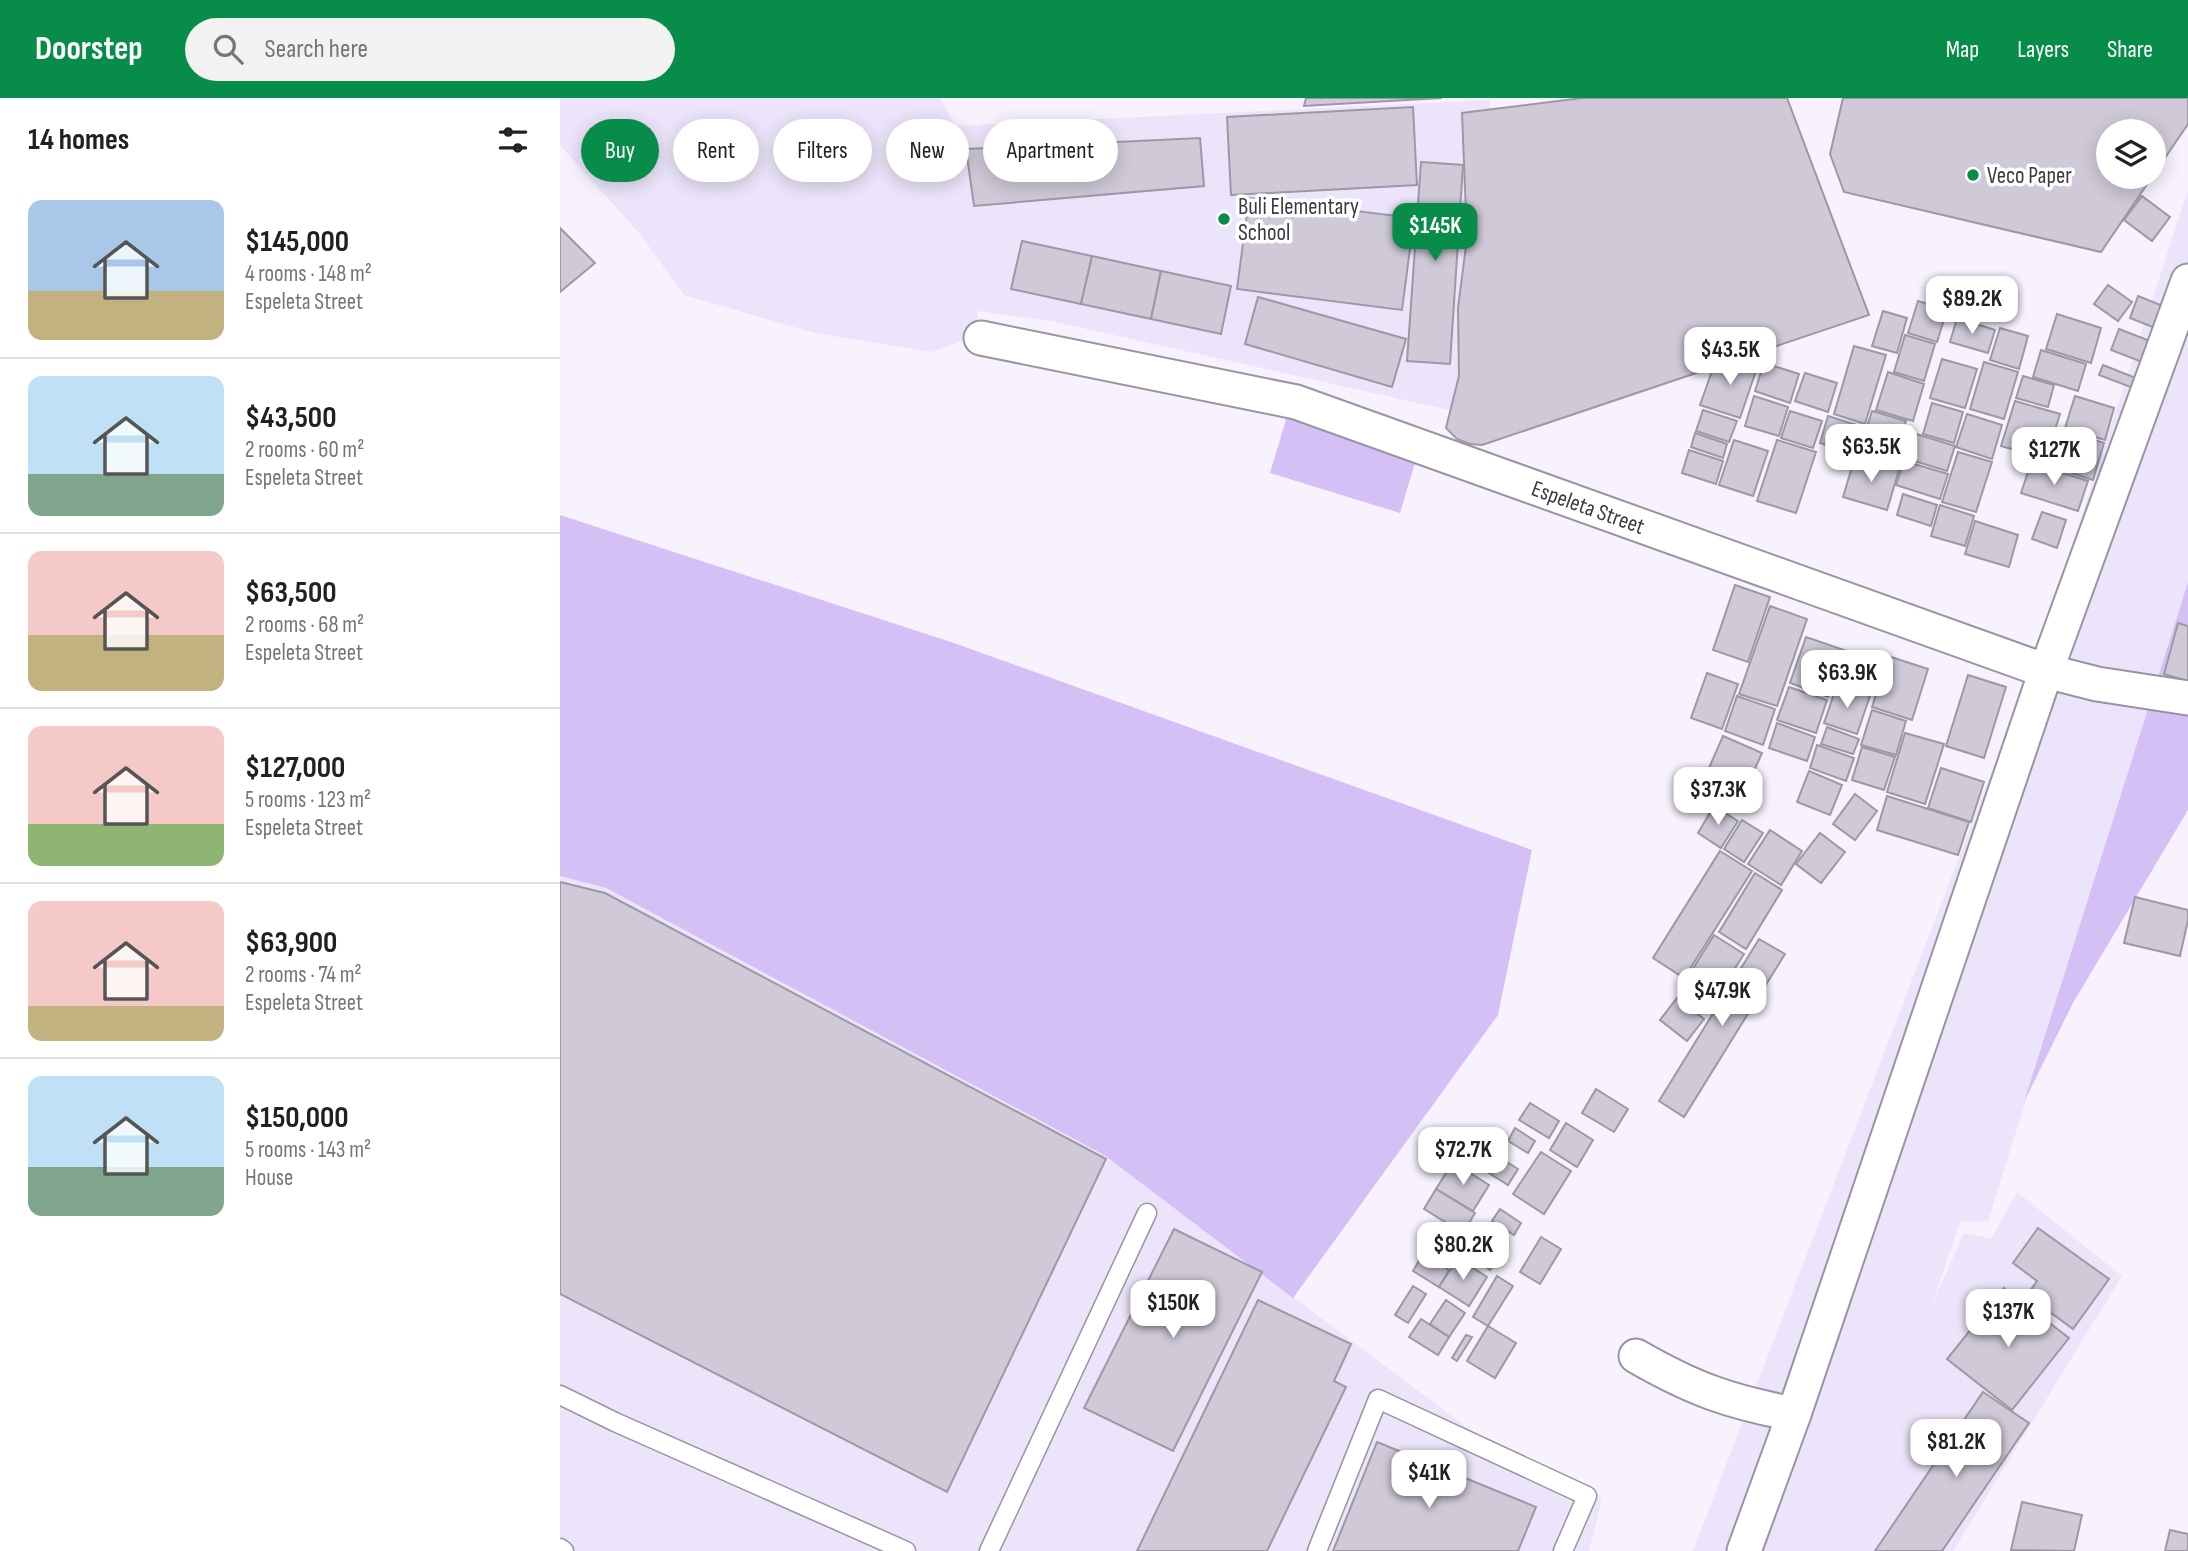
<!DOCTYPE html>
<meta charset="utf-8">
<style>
body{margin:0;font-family:"Sofia Sans Condensed",sans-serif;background:#f2f2f2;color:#202124;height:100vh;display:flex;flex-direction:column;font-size:26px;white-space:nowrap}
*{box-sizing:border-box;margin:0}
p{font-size:23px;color:#757577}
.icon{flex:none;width:38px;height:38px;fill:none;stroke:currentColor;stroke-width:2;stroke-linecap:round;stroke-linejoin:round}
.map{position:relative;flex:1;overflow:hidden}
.drawer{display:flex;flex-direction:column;background:#fff;width:560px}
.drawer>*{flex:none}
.hud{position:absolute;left:21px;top:21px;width:665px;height:63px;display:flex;gap:14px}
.buttons{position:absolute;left:1536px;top:21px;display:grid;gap:14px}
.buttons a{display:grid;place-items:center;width:70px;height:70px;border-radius:50%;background:#fff;box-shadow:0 4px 18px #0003;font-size:35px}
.price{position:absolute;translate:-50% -60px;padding:0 16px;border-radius:14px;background:#fff;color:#222;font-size:23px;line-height:46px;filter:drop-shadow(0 2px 4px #0008)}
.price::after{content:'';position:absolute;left:50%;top:42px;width:21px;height:16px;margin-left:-10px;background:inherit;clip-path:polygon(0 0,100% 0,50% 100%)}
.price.active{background:#088c49;color:#fff}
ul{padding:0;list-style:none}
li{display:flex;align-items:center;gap:21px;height:175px;padding:0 28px}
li+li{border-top:2px solid #e0e0e0}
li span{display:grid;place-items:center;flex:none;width:196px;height:140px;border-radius:14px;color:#555}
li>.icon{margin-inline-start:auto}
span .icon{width:84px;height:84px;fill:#fffc;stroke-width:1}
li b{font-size:30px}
h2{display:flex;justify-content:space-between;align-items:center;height:84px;padding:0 28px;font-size:30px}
.tag{padding:0 24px;border-radius:32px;background:#fff;box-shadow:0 4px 18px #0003;font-size:24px;line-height:63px}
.tag.active{background:#088c49;color:#fff}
header{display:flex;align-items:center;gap:42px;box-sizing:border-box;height:98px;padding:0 35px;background:#088c49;color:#fff}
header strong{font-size:33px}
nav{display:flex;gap:38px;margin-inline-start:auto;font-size:24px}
.search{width:490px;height:63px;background:#f2f2f2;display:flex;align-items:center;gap:18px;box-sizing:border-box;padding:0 24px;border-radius:38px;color:#757577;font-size:26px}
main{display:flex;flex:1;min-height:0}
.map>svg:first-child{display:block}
.built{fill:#ece4fa}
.green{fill:#d5c0f5}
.building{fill:#cfc9d8;stroke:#9d98a6;stroke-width:2}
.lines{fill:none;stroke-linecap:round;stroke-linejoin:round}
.service-casing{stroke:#9994a2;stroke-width:21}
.minor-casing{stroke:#9994a2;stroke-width:37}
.service{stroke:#fff;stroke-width:18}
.minor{stroke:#fff;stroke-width:33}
.poi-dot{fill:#088c49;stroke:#fff;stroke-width:2.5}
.labels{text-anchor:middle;stroke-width:7;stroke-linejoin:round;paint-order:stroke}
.poi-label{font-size:23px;fill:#3c3a40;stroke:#fff;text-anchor:start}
.street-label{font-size:23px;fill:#3c3a40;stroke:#fff}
</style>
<header>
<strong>Doorstep</strong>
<div class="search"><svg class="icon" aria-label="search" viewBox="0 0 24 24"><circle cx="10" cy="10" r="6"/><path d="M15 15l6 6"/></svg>Search here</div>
<nav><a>Map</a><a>Layers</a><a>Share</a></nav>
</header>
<main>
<section class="drawer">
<h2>14 homes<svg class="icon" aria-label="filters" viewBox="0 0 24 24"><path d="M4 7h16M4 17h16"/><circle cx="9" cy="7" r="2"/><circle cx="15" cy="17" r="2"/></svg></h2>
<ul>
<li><span style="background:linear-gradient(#a9c7e8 65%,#c2b280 0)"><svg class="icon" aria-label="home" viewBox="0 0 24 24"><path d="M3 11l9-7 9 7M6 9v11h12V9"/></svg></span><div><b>$145,000</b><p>4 rooms · 148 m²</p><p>Espeleta Street</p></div></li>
<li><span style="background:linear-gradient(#bfe0f5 70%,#7fa58c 0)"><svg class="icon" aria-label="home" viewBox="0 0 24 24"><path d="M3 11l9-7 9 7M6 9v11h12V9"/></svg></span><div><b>$43,500</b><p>2 rooms · 60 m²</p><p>Espeleta Street</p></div></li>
<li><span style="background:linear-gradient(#f6c9c9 60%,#c2b280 0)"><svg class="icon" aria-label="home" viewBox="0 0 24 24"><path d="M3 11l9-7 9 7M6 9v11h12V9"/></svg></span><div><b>$63,500</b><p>2 rooms · 68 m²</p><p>Espeleta Street</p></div></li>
<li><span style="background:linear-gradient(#f6c9c9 70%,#8fb573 0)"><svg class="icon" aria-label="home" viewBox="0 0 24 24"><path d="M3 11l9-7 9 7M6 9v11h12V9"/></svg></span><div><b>$127,000</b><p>5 rooms · 123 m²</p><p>Espeleta Street</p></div></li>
<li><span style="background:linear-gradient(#f6c9c9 75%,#c2b280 0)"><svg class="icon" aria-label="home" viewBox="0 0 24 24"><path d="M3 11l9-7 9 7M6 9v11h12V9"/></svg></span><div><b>$63,900</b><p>2 rooms · 74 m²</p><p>Espeleta Street</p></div></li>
<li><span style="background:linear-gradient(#bfe0f5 65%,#7fa58c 0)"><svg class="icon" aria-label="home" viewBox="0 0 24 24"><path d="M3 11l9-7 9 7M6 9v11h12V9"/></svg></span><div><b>$150,000</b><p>5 rooms · 143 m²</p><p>House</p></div></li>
</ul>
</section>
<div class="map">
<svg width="1628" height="1453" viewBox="0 0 1628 1453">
<rect width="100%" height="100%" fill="#f7f2fe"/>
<g class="built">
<polygon points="0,0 380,0 395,28 930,2 912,317 491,223 417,213 417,238 371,254 255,235 124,197 80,136 0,47"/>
<polygon points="1628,92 1628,484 1428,1123 1400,1124 1371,1209 1404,1135 1431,1141 1457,1094 1562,1178 1393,1453 1133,1453 1472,569"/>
<polygon points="0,778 46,790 544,1057 930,1347 1042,1401 1029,1453 0,1453"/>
</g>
<g class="green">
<polygon points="728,315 858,355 840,415 710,375"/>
<polygon points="0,417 391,544 972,752 938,917 733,1200 544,1057 46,790 0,778"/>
<polygon points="1628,484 1628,712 1513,905 1464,1004"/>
</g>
<g class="building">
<polygon points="746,0 882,0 744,8"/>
<polygon points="1022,0 1227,0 1309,217 922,347 910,346 897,341 886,330 899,278 898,210 907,140 902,15"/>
<polygon points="1283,0 1628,0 1628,26 1594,76 1594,33 1549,33 1549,79 1592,79 1541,154 1284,94 1270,56"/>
<polygon points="853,9 857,87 671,97 667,19"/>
<polygon points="640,40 644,88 414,108 406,51"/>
<polygon points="861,64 903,67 890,266 847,263"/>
<polygon points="1582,98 1610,119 1592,143 1564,122"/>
<polygon points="689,100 854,120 842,212 677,191"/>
<polygon points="0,130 35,165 0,194"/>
<polygon points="462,143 532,158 521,206 451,191"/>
<polygon points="532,158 601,173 591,221 521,206"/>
<polygon points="601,173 671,188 661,236 591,221"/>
<polygon points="1548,187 1572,204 1558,223 1534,206"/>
<polygon points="1578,198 1603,208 1595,230 1570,220"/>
<polygon points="698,199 846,241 832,289 685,246"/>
<polygon points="1358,203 1387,212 1377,244 1348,235"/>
<polygon points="1323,213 1347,220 1337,255 1312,248"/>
<polygon points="1497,216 1541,230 1531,265 1486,251"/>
<polygon points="1397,220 1435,232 1428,255 1390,244"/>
<polygon points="1440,230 1468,238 1459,271 1430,262"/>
<polygon points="1559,231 1590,243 1582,264 1551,252"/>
<polygon points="1345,237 1375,246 1364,283 1334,274"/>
<polygon points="1294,248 1326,257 1305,326 1274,316"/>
<polygon points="1481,252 1526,266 1518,293 1473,279"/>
<polygon points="1187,260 1199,264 1180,320 1140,307 1152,273"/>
<polygon points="1382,261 1417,271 1405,310 1370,300"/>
<polygon points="1424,264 1458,274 1444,321 1410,311"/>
<polygon points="1204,265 1239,276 1230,305 1195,293"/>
<polygon points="1543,267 1576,280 1573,290 1539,277"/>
<polygon points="1328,274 1364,286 1353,323 1316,312"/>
<polygon points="1245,275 1277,285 1268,314 1235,303"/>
<polygon points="1463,278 1494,287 1488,309 1456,300"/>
<polygon points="1194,298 1228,309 1219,338 1185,328"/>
<polygon points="1515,298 1554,310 1545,342 1505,330"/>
<polygon points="1455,303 1500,316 1486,361 1441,348"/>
<polygon points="1372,305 1403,314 1394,345 1363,336"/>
<polygon points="1143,312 1177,323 1169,344 1136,333"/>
<polygon points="1230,313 1262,323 1253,350 1221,340"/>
<polygon points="1312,313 1346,323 1332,368 1298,358"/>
<polygon points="1407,316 1442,327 1432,361 1396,349"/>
<polygon points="1268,318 1303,329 1295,356 1260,345"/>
<polygon points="1508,334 1544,345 1533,382 1496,370"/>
<polygon points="1135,335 1167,346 1163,360 1131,349"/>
<polygon points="1356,336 1395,348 1387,373 1348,361"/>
<polygon points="1174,342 1208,353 1193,398 1159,387"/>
<polygon points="1217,342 1256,354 1236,415 1197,403"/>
<polygon points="1129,352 1163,363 1156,386 1122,375"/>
<polygon points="1398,354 1432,364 1416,414 1382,404"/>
<polygon points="1295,359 1339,372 1327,412 1283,399"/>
<polygon points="1344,363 1388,376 1380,401 1336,387"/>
<polygon points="1471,365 1528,383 1518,413 1461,395"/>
<polygon points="1343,396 1377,407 1371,428 1337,417"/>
<polygon points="1380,407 1414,418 1405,448 1371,438"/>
<polygon points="1482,414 1506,422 1497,450 1472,441"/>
<polygon points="1415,423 1458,437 1449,469 1405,456"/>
<polygon points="1175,487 1210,499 1188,564 1153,552"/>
<polygon points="1210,508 1247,521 1217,608 1179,596"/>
<polygon points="1618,525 1628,528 1628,583 1604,576"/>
<polygon points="1246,539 1284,552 1268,599 1230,585"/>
<polygon points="1288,554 1322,566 1313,594 1279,582"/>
<polygon points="1328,558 1368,571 1352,622 1312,609"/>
<polygon points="1147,575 1178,586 1162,631 1131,620"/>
<polygon points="1408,577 1446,589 1424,660 1386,648"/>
<polygon points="1277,587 1310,598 1297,636 1264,625"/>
<polygon points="1229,589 1267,602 1256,635 1217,622"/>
<polygon points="1177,598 1215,611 1203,647 1165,633"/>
<polygon points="1312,612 1346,623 1336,657 1301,647"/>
<polygon points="1217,625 1255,639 1247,663 1209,650"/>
<polygon points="1267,629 1299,641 1293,656 1261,646"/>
<polygon points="1345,635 1384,646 1365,706 1327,694"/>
<polygon points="1163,638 1202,655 1184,696 1145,679"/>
<polygon points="1257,647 1294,660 1286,683 1250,670"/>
<polygon points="1302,649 1335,659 1324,692 1292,682"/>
<polygon points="1381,670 1424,684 1411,724 1368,710"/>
<polygon points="1249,673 1282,687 1270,717 1237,704"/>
<polygon points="1295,696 1317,713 1295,742 1273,726"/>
<polygon points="1327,698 1409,724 1398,757 1317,732"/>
<polygon points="1154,708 1178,723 1161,750 1138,735"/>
<polygon points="1182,722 1203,735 1184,764 1164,751"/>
<polygon points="1210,732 1242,753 1221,787 1188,766"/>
<polygon points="1260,735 1285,754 1261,785 1236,766"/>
<polygon points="1160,753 1192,773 1124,880 1093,860"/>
<polygon points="1195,775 1222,792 1186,851 1159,834"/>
<polygon points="0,784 45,795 546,1061 387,1394 0,1196"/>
<polygon points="1575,799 1628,812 1628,822 1620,858 1564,845"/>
<polygon points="1154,837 1184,856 1151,908 1121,890"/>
<polygon points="1199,841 1225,856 1124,1019 1099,1003"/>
<polygon points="1117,900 1144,921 1127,943 1100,922"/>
<polygon points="1036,991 1068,1011 1054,1034 1022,1015"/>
<polygon points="970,1005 999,1023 989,1040 959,1022"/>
<polygon points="1006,1025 1033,1042 1017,1069 990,1052"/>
<polygon points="955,1030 975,1043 968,1055 948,1043"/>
<polygon points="926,1051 958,1071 948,1087 916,1067"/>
<polygon points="981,1054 1011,1073 984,1116 953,1096"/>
<polygon points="893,1064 929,1087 913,1113 876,1091"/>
<polygon points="876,1091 915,1115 903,1135 864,1111"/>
<polygon points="940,1111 961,1125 954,1137 932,1123"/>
<polygon points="922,1129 947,1145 939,1157 914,1140"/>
<polygon points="1478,1130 1549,1181 1513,1231 1467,1197 1477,1183 1453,1165"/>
<polygon points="614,1131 702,1174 613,1353 524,1310"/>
<polygon points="879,1132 897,1142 886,1160 868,1149"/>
<polygon points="981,1139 1001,1151 980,1186 960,1174"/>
<polygon points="915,1153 935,1166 930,1172 911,1159"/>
<polygon points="863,1156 889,1172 879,1189 853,1173"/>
<polygon points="898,1160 927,1179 909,1208 879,1189"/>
<polygon points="937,1178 953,1188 928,1228 913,1219"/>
<polygon points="853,1188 866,1196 848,1225 835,1217"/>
<polygon points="1444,1190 1509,1240 1452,1312 1387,1261"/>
<polygon points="698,1202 791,1246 774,1283 786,1289 707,1453 577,1453"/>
<polygon points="886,1202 905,1215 889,1239 870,1226"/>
<polygon points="861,1221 889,1239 878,1257 849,1239"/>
<polygon points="928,1228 956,1245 935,1280 907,1263"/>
<polygon points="906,1237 912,1239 897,1263 892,1260"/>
<polygon points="1423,1294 1469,1325 1382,1453 1315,1453"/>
<polygon points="817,1344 976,1409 958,1453 773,1453"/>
<polygon points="1462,1404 1522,1417 1514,1453 1451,1452"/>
<polygon points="1610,1432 1628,1436 1628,1453 1605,1453"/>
</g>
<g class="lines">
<defs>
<g id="service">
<polyline points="0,1297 55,1324 346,1453"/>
<polyline points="0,1450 4,1453"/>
<polyline points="429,1453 587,1115"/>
<polyline points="757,1453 818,1301 1027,1398 1003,1453"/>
</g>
<g id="minor">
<path id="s1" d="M421,240L736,304L1486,573L1537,586L1628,600"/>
<path d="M1076,1258C1133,1291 1170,1304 1234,1316"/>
<polyline points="1184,1453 1234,1316 1486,573 1628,183"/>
</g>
</defs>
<use href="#service" class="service-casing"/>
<use href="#minor" class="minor-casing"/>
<use href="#service" class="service"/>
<use href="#minor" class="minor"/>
</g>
<g class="poi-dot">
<circle cx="1413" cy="77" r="7"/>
<circle cx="664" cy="121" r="7"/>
</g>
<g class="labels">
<g class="poi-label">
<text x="1427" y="85">Veco Paper</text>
<text x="678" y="116">Buli Elementary<tspan x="678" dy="26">School</tspan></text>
</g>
<g class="street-label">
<text dy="8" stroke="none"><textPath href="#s1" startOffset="632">Espeleta Street</textPath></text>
</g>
</g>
</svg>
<div class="buttons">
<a><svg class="icon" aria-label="layers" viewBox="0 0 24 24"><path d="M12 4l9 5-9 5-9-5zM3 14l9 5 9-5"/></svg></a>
</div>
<b class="price active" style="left:875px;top:165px">$145K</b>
<b class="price" style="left:1412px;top:238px">$89.2K</b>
<b class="price" style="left:1170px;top:289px">$43.5K</b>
<b class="price" style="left:1311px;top:386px">$63.5K</b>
<b class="price" style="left:1494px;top:389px">$127K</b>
<b class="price" style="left:1287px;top:612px">$63.9K</b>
<b class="price" style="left:1158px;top:729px">$37.3K</b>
<b class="price" style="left:1162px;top:930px">$47.9K</b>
<b class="price" style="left:903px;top:1089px">$72.7K</b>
<b class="price" style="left:903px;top:1184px">$80.2K</b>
<b class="price" style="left:613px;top:1242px">$150K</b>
<b class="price" style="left:1448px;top:1251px">$137K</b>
<b class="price" style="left:1396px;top:1381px">$81.2K</b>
<b class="price" style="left:869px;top:1412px">$41K</b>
<div class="hud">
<a class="tag active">Buy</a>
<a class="tag">Rent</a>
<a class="tag">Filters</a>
<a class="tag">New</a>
<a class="tag">Apartment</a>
</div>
</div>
</main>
